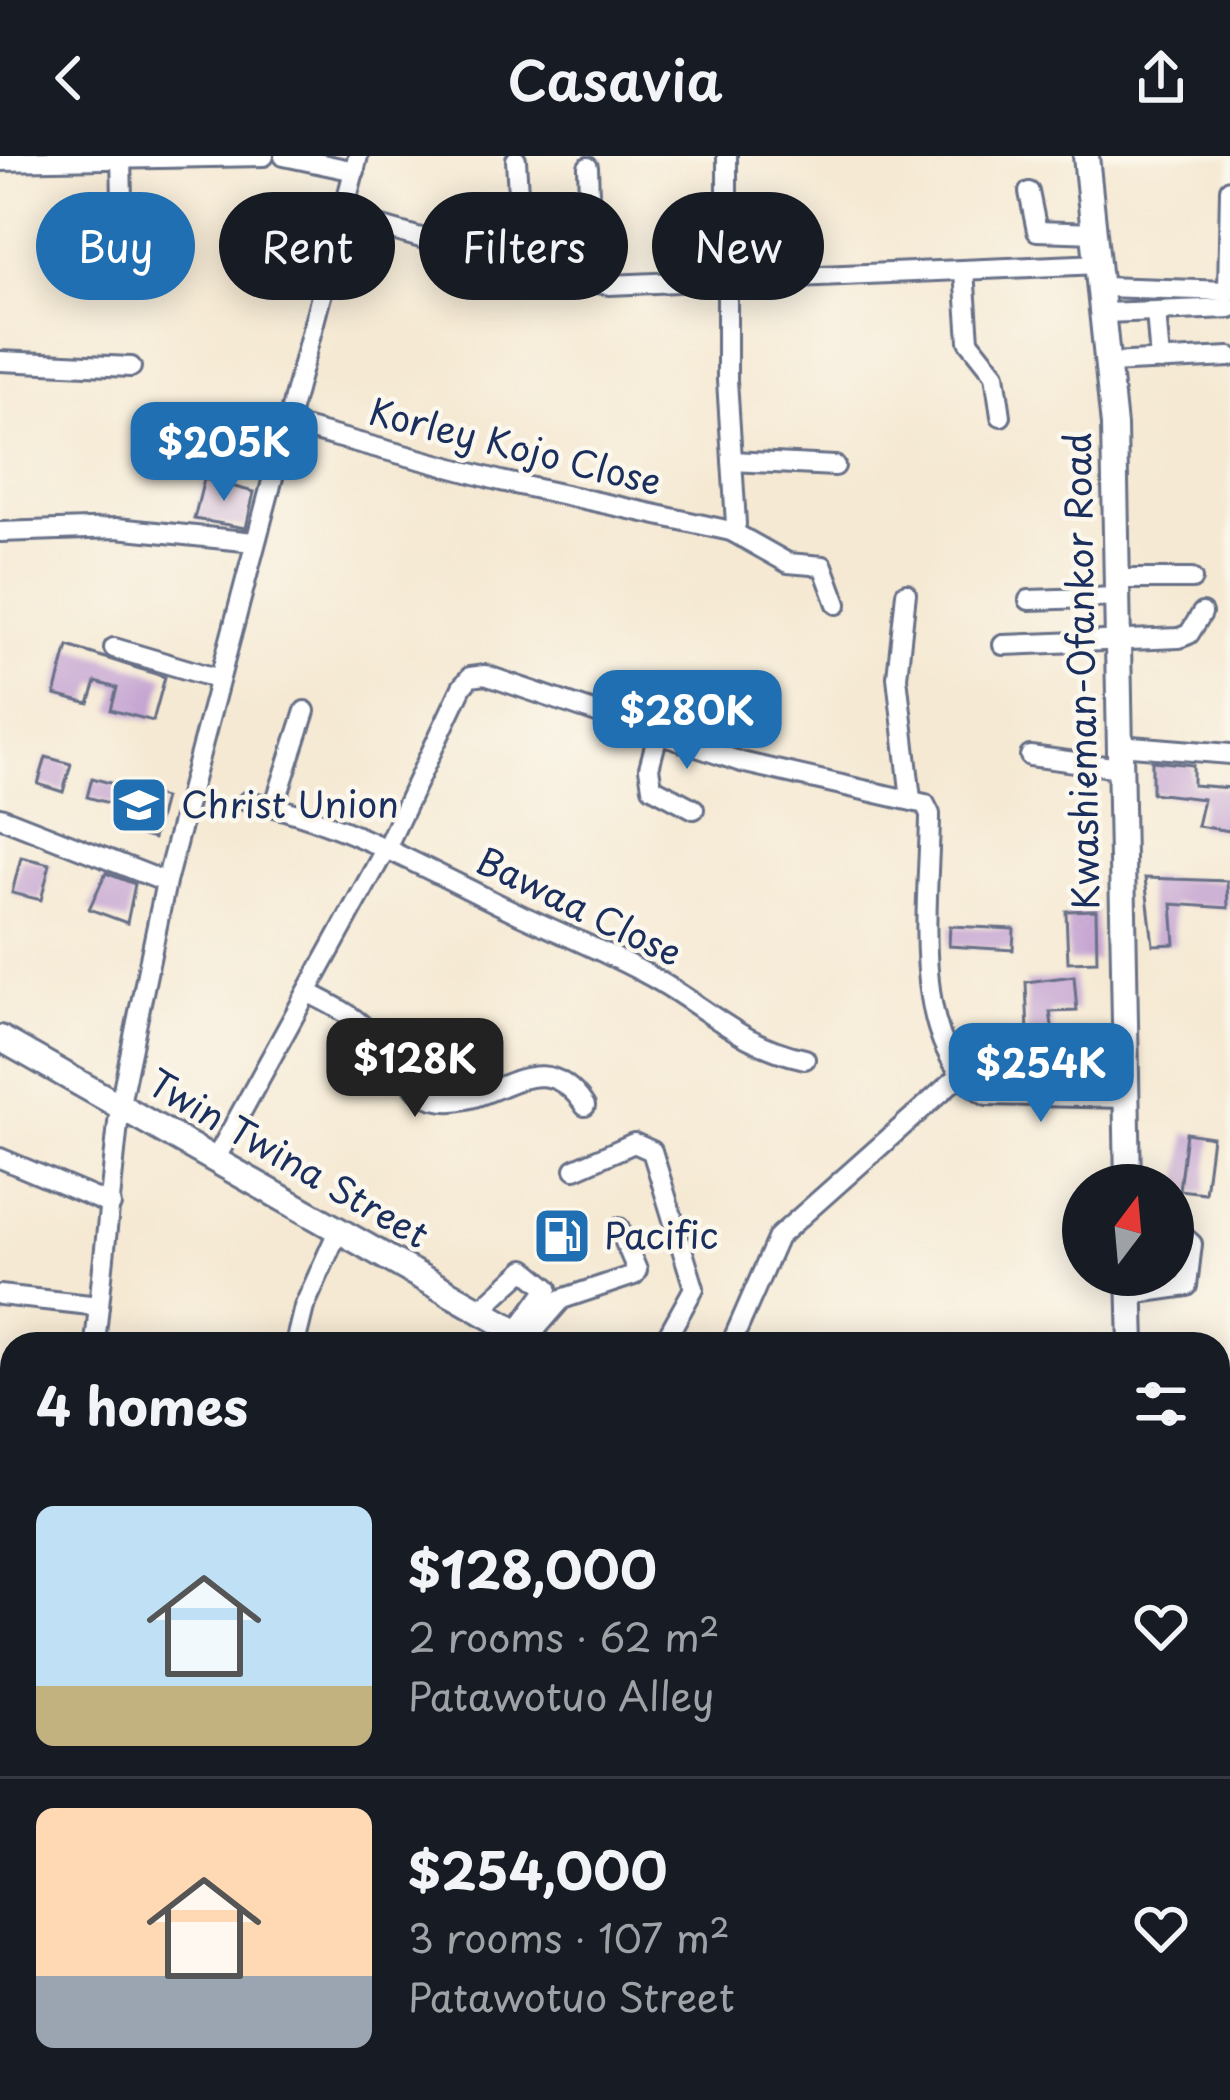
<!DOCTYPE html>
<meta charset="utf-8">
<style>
body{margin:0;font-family:"Playpen Sans",sans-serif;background:#242831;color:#f1f3f6;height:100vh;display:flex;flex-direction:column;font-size:45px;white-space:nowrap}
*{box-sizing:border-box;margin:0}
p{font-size:39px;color:#9ea1a6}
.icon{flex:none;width:66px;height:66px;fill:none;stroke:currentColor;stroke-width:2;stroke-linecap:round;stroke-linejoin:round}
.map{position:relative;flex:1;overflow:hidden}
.drawer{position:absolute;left:0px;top:1176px;width:1230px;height:768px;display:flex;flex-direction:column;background:#171b24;border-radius:36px 36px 0 0;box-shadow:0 6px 30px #0003}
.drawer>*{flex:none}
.hud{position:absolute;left:36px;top:36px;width:1158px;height:108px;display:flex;gap:24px}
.needle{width:78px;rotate:16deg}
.fabs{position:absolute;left:1062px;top:1008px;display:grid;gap:24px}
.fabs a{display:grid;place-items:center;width:132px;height:132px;border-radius:50%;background:#171b24;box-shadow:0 6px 30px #0003;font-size:60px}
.price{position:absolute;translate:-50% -102px;padding:0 27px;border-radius:24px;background:#1f6fb2;color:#fff;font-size:39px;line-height:78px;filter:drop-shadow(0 3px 6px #0008)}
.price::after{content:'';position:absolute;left:50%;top:72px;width:36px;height:27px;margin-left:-18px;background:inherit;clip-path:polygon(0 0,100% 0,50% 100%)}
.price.active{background:#222;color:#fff}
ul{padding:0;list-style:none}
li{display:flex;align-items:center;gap:36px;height:300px;padding:0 36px}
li+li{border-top:3px solid #363941}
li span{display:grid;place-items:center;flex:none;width:336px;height:240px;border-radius:18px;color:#555}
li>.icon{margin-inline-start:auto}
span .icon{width:144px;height:144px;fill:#fffc;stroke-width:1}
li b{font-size:51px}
h2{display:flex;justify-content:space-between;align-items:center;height:144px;padding:0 36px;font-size:51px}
.chip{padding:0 42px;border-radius:54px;background:#171b24;box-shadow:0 6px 30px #0003;font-size:42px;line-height:108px}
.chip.active{background:#1f6fb2;color:#fff}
header{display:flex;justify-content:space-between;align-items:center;height:156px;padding:0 36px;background:#171b24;font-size:54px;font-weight:600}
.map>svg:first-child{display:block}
.building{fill:#c4a3d1}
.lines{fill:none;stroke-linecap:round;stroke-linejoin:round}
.minor-casing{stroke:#677087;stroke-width:24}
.major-casing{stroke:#677087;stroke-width:30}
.highway-casing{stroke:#677087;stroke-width:33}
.minor{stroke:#fff;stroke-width:18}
.major{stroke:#fff;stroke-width:24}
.highway{stroke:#fff;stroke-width:27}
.labels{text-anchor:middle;stroke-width:9;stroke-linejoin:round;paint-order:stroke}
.street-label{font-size:36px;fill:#1b2f5e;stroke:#fbf7ec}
.poi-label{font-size:36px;fill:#1b2f5e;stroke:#fbf7ec;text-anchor:start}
</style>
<header><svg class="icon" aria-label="back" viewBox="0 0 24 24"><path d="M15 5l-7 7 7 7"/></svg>Casavia<svg class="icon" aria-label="share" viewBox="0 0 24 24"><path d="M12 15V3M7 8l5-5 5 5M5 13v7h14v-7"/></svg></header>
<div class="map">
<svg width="1230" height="1944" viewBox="0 0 1230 1944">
<rect width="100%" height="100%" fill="#fbf7ec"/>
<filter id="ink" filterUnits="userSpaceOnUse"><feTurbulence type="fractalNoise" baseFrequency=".00833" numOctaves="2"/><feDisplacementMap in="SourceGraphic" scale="24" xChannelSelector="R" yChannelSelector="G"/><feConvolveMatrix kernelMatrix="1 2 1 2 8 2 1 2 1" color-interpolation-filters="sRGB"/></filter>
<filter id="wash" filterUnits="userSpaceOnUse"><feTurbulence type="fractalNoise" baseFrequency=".004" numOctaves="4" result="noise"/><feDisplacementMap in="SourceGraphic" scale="48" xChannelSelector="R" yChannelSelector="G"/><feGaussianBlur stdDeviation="2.7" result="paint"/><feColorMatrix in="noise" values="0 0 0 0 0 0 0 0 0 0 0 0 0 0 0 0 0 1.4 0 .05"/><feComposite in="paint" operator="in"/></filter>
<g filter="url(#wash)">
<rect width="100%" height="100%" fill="#f5e9d3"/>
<g id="blocks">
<g class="building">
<polygon points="204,323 254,336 246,372 194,363"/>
<polygon points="68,490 165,521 153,565 111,554 117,532 96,526 89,548 55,539"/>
<polygon points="46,601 71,608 63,636 38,628"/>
<polygon points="1152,605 1193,609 1193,629 1230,632 1230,675 1197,670 1203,643 1152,637"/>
<polygon points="92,622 164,642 153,683 135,678 141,656 87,641"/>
<polygon points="21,701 50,708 41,744 12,737"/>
<polygon points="106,717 135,728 127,767 89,753"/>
<polygon points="1145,722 1227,725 1228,752 1172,748 1175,788 1153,789"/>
<polygon points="1096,754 1097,805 1068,806 1066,755"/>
<polygon points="950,770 1014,773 1013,794 949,790"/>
<polygon points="1074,820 1077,855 1050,856 1058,910 1027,915 1022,877 1028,877 1026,826"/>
<polygon points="1186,977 1212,981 1205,1037 1179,1034"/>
<polygon points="0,1658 12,1659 12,1767 0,1767"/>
<polygon points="797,1932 1040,1932 1041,1944 798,1944"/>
</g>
</g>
</g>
<g filter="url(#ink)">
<use href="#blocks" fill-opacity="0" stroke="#677087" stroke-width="3"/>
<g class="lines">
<defs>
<g id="minor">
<polyline points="284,0 355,15"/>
<polyline points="121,2 123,84 132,94 163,98"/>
<polyline points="0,5 264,0"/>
<polyline points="588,11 592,126"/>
<polyline points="1029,36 1037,75 1096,77"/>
<polyline points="344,60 557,121 609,129 1100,108"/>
<polyline points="259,79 305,63 342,67"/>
<polyline points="507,107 519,53 516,4"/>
<polyline points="964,115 969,185 995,218 1001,260"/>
<polyline points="1102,131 1230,135"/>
<polyline points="1228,135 1230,33"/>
<polyline points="1156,155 1160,205"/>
<polyline points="1105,157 1230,152"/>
<polyline points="0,205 131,211"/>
<polyline points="1109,207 1230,201"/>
<polyline points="285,267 501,325 731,375 736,368 727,224 727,0"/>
<polyline points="732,305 835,310"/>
<polyline points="731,375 788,407 823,410 837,448"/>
<polyline points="0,376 117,372 254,386"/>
<polyline points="1118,423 1192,423"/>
<polyline points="906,437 897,521 911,643"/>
<polyline points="1029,444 1118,441"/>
<polyline points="1003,489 1179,482 1189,478 1202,457"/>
<polyline points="114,492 219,523"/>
<polyline points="658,578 649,612 652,631 694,653"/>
<polyline points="1119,589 1230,598"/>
<polyline points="1030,600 1120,612"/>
<path d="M248,645C346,665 430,716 519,758C564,779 609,797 652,821C708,852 739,889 805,903"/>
<polyline points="274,651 305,555"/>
<polyline points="0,661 166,726"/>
<path d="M309,837C328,847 348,856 364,871C386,890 406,935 434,943C490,959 538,879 585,950"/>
<polyline points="0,1002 111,1049"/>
<path d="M215,1004L386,692L462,531L470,521L485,519L741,606L925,648L930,658C930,738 905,895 987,939L1126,942"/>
<polyline points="575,1013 634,987 652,995 694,1132 663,1188"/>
<polyline points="1131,1138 1187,1130 1192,1088 1173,1071"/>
<polyline points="0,1139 99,1150"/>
<polyline points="480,1154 525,1113 548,1132 517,1175"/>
<polyline points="528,1182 562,1143 634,1119 637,1114 619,1072"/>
<polyline points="95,1188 120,948 166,726 358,0"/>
<polyline points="155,1188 155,1186"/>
<polyline points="295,1188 304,1151 338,1075"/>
<polyline points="731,1188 778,1081 960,919"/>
<polyline points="1218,1227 1230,1228"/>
<polyline points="0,1470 12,1471"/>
<polyline points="1218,1583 1230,1582"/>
<polyline points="1218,1643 1230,1642"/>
<polyline points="5,1644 12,1565"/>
<polyline points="1218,1689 1226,1692 1230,1709"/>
<polyline points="1218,1809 1230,1810"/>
<polyline points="1218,1895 1230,1895"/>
<polyline points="1059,1932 1064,1944"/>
<polyline points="1103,1932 1106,1944"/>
<polyline points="1208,1932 1210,1944"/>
<polyline points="364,1939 460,1933"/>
<polyline points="288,1944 288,1932"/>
<polyline points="605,1944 606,1932"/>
</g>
<g id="major">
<polyline points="1086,0 1114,270 1128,1029"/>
<polyline points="0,882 539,1188"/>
<polyline points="1130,1119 1132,1188"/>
</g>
<g id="highway">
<polyline points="0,1840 12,1840"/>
<polyline points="1218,1850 1230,1850"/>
<polyline points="1218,1870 1230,1870"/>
<polyline points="0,1871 12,1871"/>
<polyline points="0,1892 12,1899"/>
<polyline points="35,1932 39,1939"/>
</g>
</defs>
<use href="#minor" class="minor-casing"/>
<use href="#major" class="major-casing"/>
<use href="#highway" class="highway-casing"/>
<use href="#minor" class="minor"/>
<use href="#major" class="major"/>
<use href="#highway" class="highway"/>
</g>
</g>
<defs>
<symbol id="school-square" viewBox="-11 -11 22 22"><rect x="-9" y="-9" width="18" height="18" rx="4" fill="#1f6fb2" stroke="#fbf7ec"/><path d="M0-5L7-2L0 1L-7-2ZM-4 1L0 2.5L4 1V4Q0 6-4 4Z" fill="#fff"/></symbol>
<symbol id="fuel-square" viewBox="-11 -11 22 22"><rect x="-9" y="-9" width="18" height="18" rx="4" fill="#1f6fb2" stroke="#fbf7ec"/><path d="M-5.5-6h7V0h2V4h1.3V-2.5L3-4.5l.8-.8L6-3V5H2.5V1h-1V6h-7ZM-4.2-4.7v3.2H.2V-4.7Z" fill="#fff"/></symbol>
</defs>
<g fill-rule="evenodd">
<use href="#school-square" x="106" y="616" width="66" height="66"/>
<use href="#fuel-square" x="529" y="1047" width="66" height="66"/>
</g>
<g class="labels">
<g class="street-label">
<text transform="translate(515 291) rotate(14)" y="13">Korley Kojo Close</text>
<text transform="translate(1082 515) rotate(-91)" y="13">Kwashieman-Ofankor Road</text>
<text transform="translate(579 751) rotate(26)" y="13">Bawaa Close</text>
<text transform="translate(288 1003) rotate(30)" y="13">Twin Twina Street</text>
</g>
<g class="poi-label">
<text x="181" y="662">Christ Union</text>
<text x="604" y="1093">Pacific</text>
</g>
</g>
</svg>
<div class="fabs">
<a><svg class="needle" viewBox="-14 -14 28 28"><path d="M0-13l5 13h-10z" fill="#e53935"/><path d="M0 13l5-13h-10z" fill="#9ea1a6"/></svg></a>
</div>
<b class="price" style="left:224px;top:348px">$205K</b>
<b class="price" style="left:687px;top:616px">$280K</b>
<b class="price active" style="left:415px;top:964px">$128K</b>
<b class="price" style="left:1041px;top:969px">$254K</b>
<div class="hud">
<a class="chip active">Buy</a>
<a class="chip">Rent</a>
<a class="chip">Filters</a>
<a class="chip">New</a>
</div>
<section class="drawer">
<h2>4 homes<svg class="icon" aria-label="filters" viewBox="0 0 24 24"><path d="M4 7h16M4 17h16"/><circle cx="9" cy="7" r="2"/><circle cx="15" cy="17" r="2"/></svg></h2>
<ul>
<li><span style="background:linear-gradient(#bfe0f5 75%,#c2b280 0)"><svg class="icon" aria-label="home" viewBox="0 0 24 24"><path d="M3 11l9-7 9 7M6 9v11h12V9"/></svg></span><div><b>$128,000</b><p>2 rooms · 62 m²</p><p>Patawotuo Alley</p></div><svg class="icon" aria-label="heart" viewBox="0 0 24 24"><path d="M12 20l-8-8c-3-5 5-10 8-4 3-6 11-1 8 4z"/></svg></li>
<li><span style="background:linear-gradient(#ffd9b3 70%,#9aa5b1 0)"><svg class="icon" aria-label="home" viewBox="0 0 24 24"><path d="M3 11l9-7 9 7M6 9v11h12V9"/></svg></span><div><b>$254,000</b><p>3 rooms · 107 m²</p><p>Patawotuo Street</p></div><svg class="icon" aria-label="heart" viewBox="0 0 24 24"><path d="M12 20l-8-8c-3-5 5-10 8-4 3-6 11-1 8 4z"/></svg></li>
</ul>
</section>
</div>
